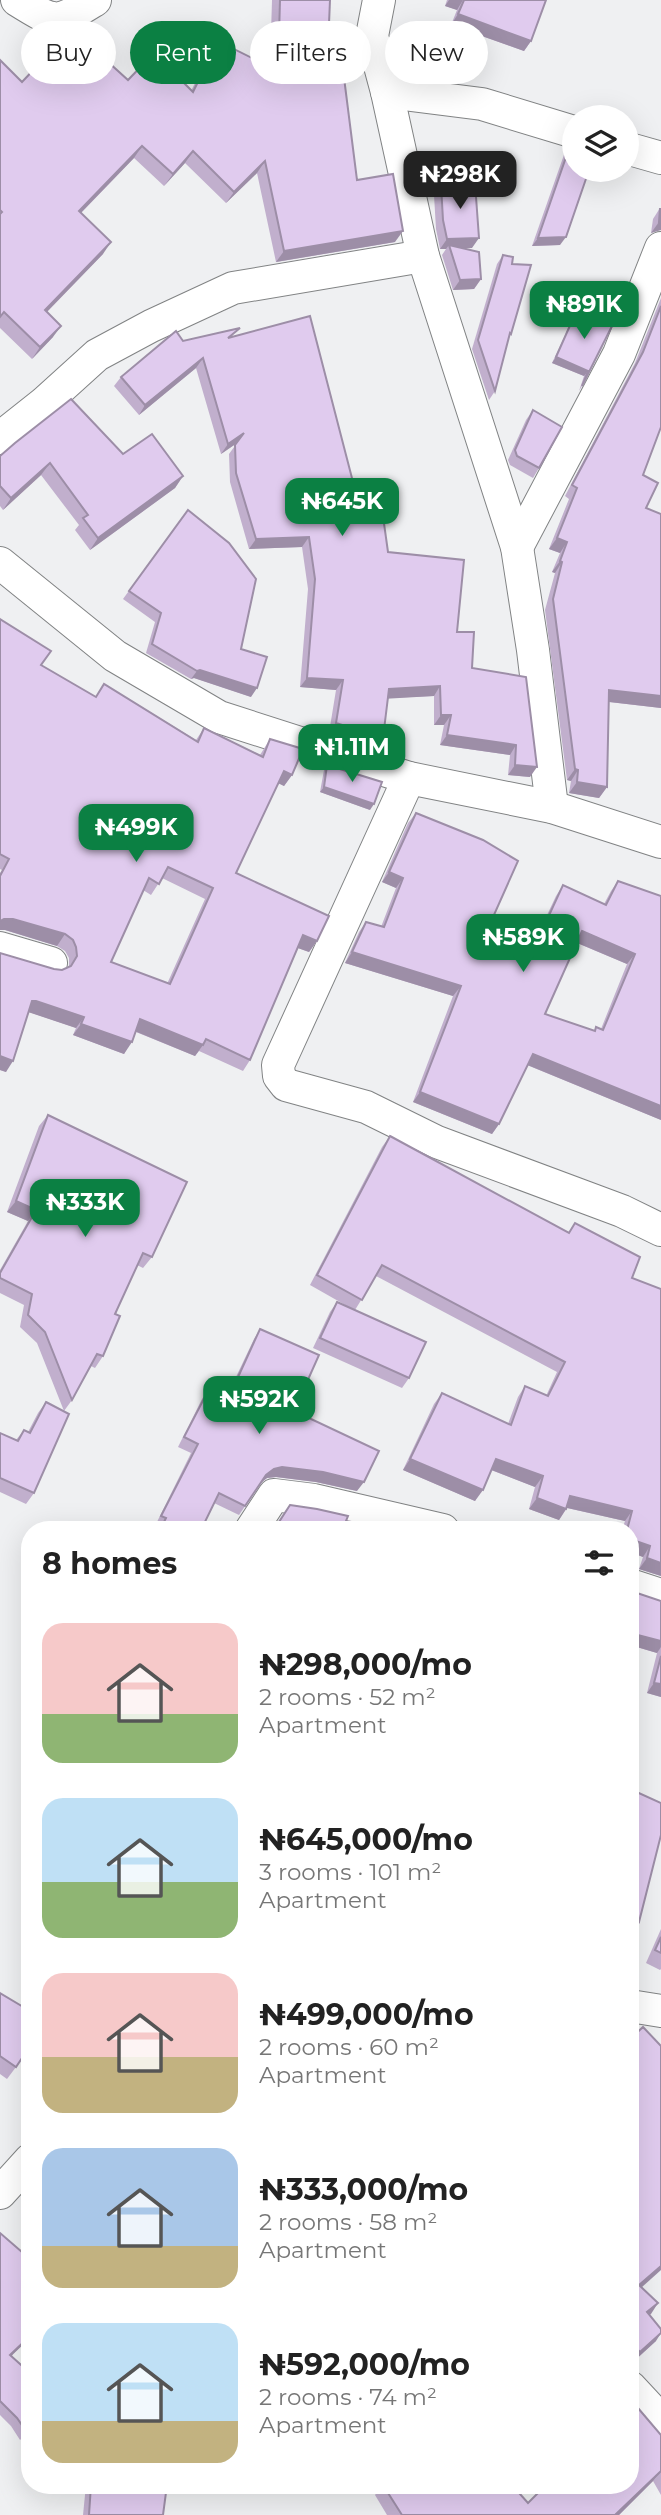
<!DOCTYPE html>
<meta charset="utf-8">
<style>
body{margin:0;font-family:Montserrat,sans-serif;background:#f6f6f6;color:#222;height:100vh;display:flex;flex-direction:column;font-size:26px;white-space:nowrap}
*{box-sizing:border-box;margin:0}
p{font-size:23px;color:#767676}
.icon{flex:none;width:38px;height:38px;fill:none;stroke:currentColor;stroke-width:2;stroke-linecap:round;stroke-linejoin:round}
.map{position:relative;flex:1;overflow:hidden}
.panel{position:absolute;left:21px;top:1521px;width:618px;height:973px;display:flex;flex-direction:column;background:#fff;border-radius:28px;box-shadow:0 7px 28px #0002}
.panel>*{flex:none}
.banner{position:absolute;left:21px;top:21px;width:620px;height:63px;display:flex;gap:14px}
.buttons{position:absolute;left:562px;top:105px;display:grid;gap:14px}
.buttons a{display:grid;place-items:center;width:77px;height:77px;border-radius:50%;background:#fff;box-shadow:0 7px 28px #0002;font-size:35px}
.price{position:absolute;translate:-50% -60px;padding:0 16px;border-radius:14px;background:#0b8043;color:#fff;font-size:23px;line-height:46px;filter:drop-shadow(0 2px 4px #0008)}
.price::after{content:'';position:absolute;left:50%;top:42px;width:21px;height:16px;margin-left:-10px;background:inherit;clip-path:polygon(0 0,100% 0,50% 100%)}
.price.selected{background:#222;color:#fff}
ul{padding:0;list-style:none}
li{display:flex;align-items:center;gap:21px;height:175px;padding:0 21px}
li span{display:grid;place-items:center;flex:none;width:196px;height:140px;border-radius:21px;color:#555}
li>.icon{margin-inline-start:auto}
span .icon{width:84px;height:84px;fill:#fffc;stroke-width:1}
li b{font-size:30px}
h2{display:flex;justify-content:space-between;align-items:center;height:84px;padding:0 21px;font-size:30px}
.chip{padding:0 24px;border-radius:32px;background:#fff;box-shadow:0 7px 28px #0002;font-size:24px;line-height:63px}
.chip.selected{background:#0b8043;color:#fff}
.map>svg:first-child{display:block}
.lines{fill:none;stroke-linecap:round;stroke-linejoin:round}
.street-casing{stroke:#818384;stroke-width:34}
.street{stroke:#fff;stroke-width:32}
.wall{fill:#c1afcd;fill-rule:evenodd}
.shaded-wall{fill:#9d8ea7}
.building{fill:#e0cbee;stroke:#9d8ea7;stroke-width:2;fill-rule:evenodd}
</style>
<div class="map">
<svg width="661" height="2515" viewBox="0 0 661 2515">
<rect width="100%" height="100%" fill="#eff0f2"/>
<g class="lines">
<defs>
<g id="street">
<path d="M17,0C57,25 56,24 95,0"/>
<polyline points="379,0 372,36 387,92 423,256 517,547 533,650 552,807"/>
<polyline points="387,92 482,104 574,132"/>
<polyline points="626,148 661,158"/>
<polyline points="0,438 44,403 97,355 151,326 233,288 423,256"/>
<polyline points="517,547 619,354 661,248"/>
<polyline points="0,563 115,656 219,717 409,778 552,807 661,842"/>
<polyline points="409,778 278,1065 279,1076 286,1085 366,1107 437,1142 622,1211 661,1230"/>
<polyline points="0,948 51,963"/>
<polyline points="251,1530 274,1495 314,1500 443,1530"/>
<polyline points="630,1585 661,1595"/>
<polyline points="630,2006 661,2011"/>
<polyline points="0,2193 30,2160"/>
<polyline points="630,2387 661,2420"/>
</g>
</defs>
<use href="#street" class="street-casing"/>
<use href="#street" class="street"/>
</g>
<g class="wall">
<polygon points="272,0 330,0 328,48 357,180 395,242 276,262 257,173 226,203 185,163 164,186 134,158 81,213 103,254 47,312 53,337 32,359 0,328 0,60 22,82 43,68 128,80 191,91 210,53 218,41 270,67"/>
<polygon points="447,0 546,0 531,41 524,51 451,25 457,10 445,6"/>
<polygon points="572,140 560,245 532,246 566,149"/>
<polygon points="441,185 472,248 463,248 481,279 474,289 453,290 442,255 446,249 440,249 436,229 434,195"/>
<polygon points="660,208 659,230 651,233 653,219"/>
<polygon points="503,255 495,391 489,400 472,349 497,264"/>
<polygon points="661,298 661,427 643,475 646,508 661,514 661,708 609,702 607,787 599,798 569,793 571,781 567,780 545,610 555,573 552,572 560,553 549,549 569,499 565,496 635,363"/>
<polygon points="576,312 614,322 582,386 579,391 584,376 552,363 573,318"/>
<polygon points="234,336 370,504 388,552 457,632 472,668 526,677 530,777 508,775 510,755 440,745 444,725 434,725 434,696 388,698 376,748 329,733 336,690 300,687 308,589 302,547 249,549 230,482 229,454 237,443 221,454 196,368 139,415 114,386 121,377 183,341"/>
<polygon points="533,410 539,468 533,478 510,465 508,460 526,420"/>
<polygon points="123,454 183,476 175,488 90,550 75,530 79,525 41,475 3,510 0,506 0,456"/>
<polygon points="188,510 241,649 251,697 194,678 191,679 146,653 155,622 123,599"/>
<path d="M0,619L41,665L96,697L104,684L196,740L204,728L260,755L270,739L292,775L284,786L278,783L236,873L317,941L309,952L298,948L250,1060L243,1071L199,1051L195,1056L136,1032L124,1054L73,1035L76,1028L29,1012L6,1072L0,1070V953L54,969L62,970L69,967V958L65,951L57,946L5,930H0V873L2,870L0,869ZM162,878L205,899L167,984L111,962L143,890L151,895Z"/>
<polygon points="327,765 370,810 320,792 324,770"/>
<path d="M416,813L489,926L532,947L556,896L563,885L604,904L611,891L618,881L661,896V1120L527,1065L499,1124L492,1134L413,1102L453,996L345,963L359,932L366,922L381,927L396,888L382,882L408,823ZM577,943L627,964L601,1029L596,1027L594,1031L545,1014Z"/>
<polygon points="48,1115 152,1257 143,1268 137,1265 115,1314 103,1356 95,1368 91,1366 72,1400 64,1411 37,1343 20,1327 24,1305 0,1293 0,1270 28,1221 7,1212 39,1126"/>
<polygon points="390,1136 568,1233 575,1223 632,1278 661,1289 661,1576 639,1569 643,1557 630,1552 630,1530 622,1530 625,1521 567,1508 559,1520 529,1509 535,1487 491,1470 475,1501 403,1470 434,1404 442,1393 508,1424 518,1397 525,1386 546,1396 557,1372 376,1276 355,1310 409,1378 402,1388 313,1348 330,1312 337,1302 347,1306 310,1285 382,1147"/>
<polygon points="260,1329 294,1411 357,1491 316,1482 276,1477 267,1478 260,1484 239,1515 214,1503 201,1530 158,1530 159,1528 155,1526 191,1453 178,1447 202,1399 209,1389 226,1398 254,1339"/>
<polygon points="46,1402 34,1493 26,1504 0,1492 0,1433 16,1440 24,1430 28,1432 38,1413"/>
<polygon points="290,1505 346,1521 370,1530 273,1530"/>
<polygon points="637,1593 661,1601 661,1697 647,1693 657,1653 630,1645 630,1603"/>
<polygon points="630,1789 639,1922 632,1931 630,1930"/>
<polygon points="661,1929 661,1969 660,1970 646,1963"/>
<polygon points="0,1993 16,2067 7,2079 0,2074"/>
<polygon points="630,2039 641,2288 658,2303 649,2315 656,2341 633,2362 630,2359"/>
<polygon points="0,2233 30,2259 30,2316 25,2321 12,2356 30,2373 30,2430 20,2440 11,2426 0,2415"/>
<polygon points="661,2435 661,2495 653,2481 619,2515 387,2515 375,2495 382,2485 512,2485 528,2503"/>
<polygon points="86,2485 167,2485 163,2515 83,2515"/>
</g>
<g class="shaded-wall">
<polygon points="449,0 463,0 457,10 445,6"/>
<polygon points="458,14 531,41 524,51 451,25"/>
<polygon points="142,146 134,158 71,223 79,211"/>
<polygon points="193,151 185,163 164,186 173,174"/>
<polygon points="265,161 257,173 226,203 234,192"/>
<polygon points="661,221 661,230 651,233 659,222"/>
<polygon points="403,231 395,242 276,262 284,251"/>
<polygon points="566,237 560,245 532,246 538,238"/>
<polygon points="479,238 472,248 450,249 449,245 446,249 440,249 447,239"/>
<polygon points="111,242 103,254 37,322 45,310"/>
<polygon points="481,279 474,289 453,290 460,280"/>
<polygon points="61,326 53,337 32,359 40,347"/>
<polygon points="556,357 588,371 584,376 552,363"/>
<polygon points="203,358 196,368 139,415 145,405"/>
<polygon points="244,433 237,443 221,454 228,444"/>
<polygon points="50,463 41,475 3,510 11,498"/>
<polygon points="183,476 175,488 90,550 98,538"/>
<polygon points="309,537 302,547 249,549 256,539"/>
<polygon points="557,538 567,542 560,553 549,549"/>
<polygon points="560,561 562,562 555,573 552,572"/>
<polygon points="200,670 257,688 251,697 194,678 191,679 197,671"/>
<polygon points="307,678 343,680 336,690 300,687"/>
<polygon points="440,686 434,696 382,699 389,689"/>
<polygon points="609,690 661,696 661,708 601,701"/>
<polygon points="441,715 451,715 444,725 434,725"/>
<polygon points="336,723 383,738 376,748 329,733"/>
<polygon points="447,735 516,745 510,755 440,745"/>
<polygon points="515,765 537,767 530,777 508,775"/>
<polygon points="575,769 578,770 571,781 567,780"/>
<polygon points="284,771 292,775 284,786 276,782"/>
<polygon points="577,782 607,787 599,798 569,793"/>
<polygon points="324,787 374,804 370,810 320,792"/>
<polygon points="389,872 403,878 396,888 382,882"/>
<polygon points="4,919 13,919 65,934 57,946 5,930 0,930 0,921"/>
<polygon points="582,931 635,954 627,964 575,942"/>
<polygon points="303,935 317,941 309,952 295,947"/>
<polygon points="352,952 461,986 453,996 345,963"/>
<polygon points="32,1001 36,1001 84,1017 76,1028 28,1012"/>
<polygon points="140,1019 203,1045 195,1056 132,1030"/>
<polygon points="81,1024 132,1042 124,1054 73,1035"/>
<polygon points="533,1054 661,1106 661,1120 525,1064"/>
<polygon points="0,1056 13,1061 6,1072 0,1070"/>
<polygon points="420,1092 499,1124 492,1134 413,1102"/>
<polygon points="16,1201 36,1210 28,1221 7,1212"/>
<polygon points="410,1459 483,1490 475,1501 403,1470"/>
<polygon points="496,1459 543,1476 535,1487 489,1469"/>
<polygon points="282,1467 323,1472 364,1482 357,1491 316,1482 276,1477 267,1478 259,1484 266,1475 274,1469"/>
<polygon points="570,1496 632,1511 625,1521 563,1507"/>
<polygon points="537,1498 566,1509 559,1520 529,1509"/>
<polygon points="630,1539 650,1546 643,1557 630,1552"/>
<polygon points="647,1558 661,1563 661,1576 639,1569"/>
<polygon points="630,1633 661,1641 661,1647 657,1653 630,1645"/>
<polygon points="654,1683 661,1684 661,1697 647,1693"/>
<polygon points="661,2266 661,2270 632,2296 639,2285"/>
<polygon points="658,2303 651,2314 639,2322 647,2312"/>
<polygon points="661,2333 656,2341 633,2362 640,2352"/>
<polygon points="30,2336 29,2339 4,2363 10,2355"/>
<polygon points="661,2470 653,2481 619,2515 615,2515"/>
</g>
<g class="building">
<polygon points="280,0 330,0 328,48 340,46 357,180 393,174 403,231 284,251 265,161 234,192 193,151 173,174 142,146 79,211 111,242 45,310 61,326 40,347 4,312 0,317 0,214 2,212 0,210 0,60 22,82 39,64 43,68 75,32 128,80 154,53 193,92 218,41 278,71"/>
<polygon points="464,0 546,0 531,41 458,14"/>
<polygon points="572,140 574,141 574,170 589,170 566,237 538,238"/>
<polygon points="475,183 479,238 447,239 443,220 441,185"/>
<polygon points="660,208 661,221 659,222"/>
<polygon points="449,245 479,252 481,279 460,280"/>
<polygon points="503,255 513,257 512,264 531,265 511,334 510,333 495,391 478,340"/>
<polygon points="661,306 661,427 643,475 658,483 646,508 661,514 661,696 609,690 607,787 577,782 578,770 575,769 553,599 562,562 560,561 567,542 557,538 577,488 572,485 643,352"/>
<polygon points="576,312 614,322 582,386 588,371 556,357"/>
<polygon points="310,316 353,482 367,481 370,504 381,502 388,552 464,560 457,632 474,632 472,668 526,677 537,767 515,765 516,745 447,735 451,715 441,715 440,686 389,689 383,738 336,723 343,680 307,678 315,579 309,537 256,539 236,473 235,445 244,433 228,444 203,358 145,405 121,377 176,331 183,341 240,328 228,338"/>
<polygon points="71,399 123,454 152,434 183,476 98,538 83,518 88,515 50,463 11,498 0,486 0,456 15,443"/>
<polygon points="533,410 562,427 539,468 517,456 515,450"/>
<polygon points="188,510 229,543 256,579 241,649 267,657 257,688 200,670 197,671 152,644 161,613 129,591"/>
<path d="M0,619L51,651L41,665L96,697L104,684L198,742L204,728L263,757L270,739L303,749L292,775L284,771L236,873L329,916L317,941L303,935L250,1060L206,1039L203,1045L140,1019L132,1042L81,1024L84,1017L36,1001H32L13,1061L0,1056V953L54,969L62,970L71,966L77,956L76,947L73,940L65,934L13,919H4L0,921V876L9,859L0,854ZM168,867L213,888L170,984L111,962L149,878L159,884Z"/>
<polygon points="327,765 382,782 374,804 324,787"/>
<path d="M416,813L483,840L518,861L489,926L534,948L563,885L606,905L618,881L661,896V1106L533,1054L499,1124L420,1092L461,986L352,952L366,922L384,927L403,878L389,872ZM582,931L635,954L603,1030L596,1027L595,1031L545,1014Z"/>
<polygon points="48,1115 187,1182 152,1257 143,1253 115,1314 120,1316 103,1356 97,1354 72,1400 45,1332 28,1315 32,1294 0,1278 0,1273 36,1210 16,1201"/>
<polygon points="390,1136 569,1233 575,1223 640,1257 632,1278 661,1289 661,1563 647,1558 650,1546 630,1539 630,1530 627,1530 632,1511 570,1496 566,1509 537,1498 543,1476 496,1459 483,1490 410,1459 442,1393 511,1425 525,1386 548,1396 565,1362 382,1265 362,1300 317,1275"/>
<polygon points="337,1302 426,1342 409,1378 320,1338"/>
<polygon points="260,1329 319,1355 294,1411 379,1451 364,1482 323,1472 282,1467 274,1469 266,1475 245,1506 219,1493 201,1530 160,1530 166,1518 161,1516 198,1444 184,1437 209,1389 228,1399"/>
<polygon points="46,1402 69,1414 34,1493 0,1478 0,1433 18,1441 24,1430 30,1433"/>
<polygon points="290,1505 317,1509 348,1516 346,1521 363,1524 363,1527 370,1530 294,1530 279,1522"/>
<polygon points="637,1593 661,1601 661,1641 630,1633 630,1616"/>
<polygon points="661,1656 661,1684 654,1683"/>
<polygon points="630,1789 661,1803 661,1835 639,1922 631,1916 630,1918"/>
<polygon points="661,1937 661,1953 655,1950"/>
<polygon points="0,1993 30,2011 30,2046 16,2067 0,2056"/>
<polygon points="643,2027 661,2046 661,2266 639,2285 658,2303 647,2312 661,2329 661,2333 640,2352 630,2342 630,2232 633,2228 630,2225 630,2039"/>
<polygon points="0,2233 30,2259 30,2314 24,2320 30,2325 30,2336 10,2355 30,2373 30,2427 26,2431 17,2418 0,2401"/>
<polygon points="632,2401 661,2435 661,2471 615,2515 402,2515 383,2485 512,2485 528,2503 546,2485 630,2485 630,2403"/>
<polygon points="91,2485 167,2485 163,2515 89,2515"/>
</g>
</svg>
<div class="buttons">
<a><svg class="icon" aria-label="layers" viewBox="0 0 24 24"><path d="M12 4l9 5-9 5-9-5zM3 14l9 5 9-5"/></svg></a>
</div>
<b class="price selected" style="left:460px;top:211px">₦298K</b>
<b class="price" style="left:584px;top:341px">₦891K</b>
<b class="price" style="left:342px;top:538px">₦645K</b>
<b class="price" style="left:352px;top:784px">₦1.11M</b>
<b class="price" style="left:136px;top:864px">₦499K</b>
<b class="price" style="left:523px;top:974px">₦589K</b>
<b class="price" style="left:85px;top:1239px">₦333K</b>
<b class="price" style="left:259px;top:1436px">₦592K</b>
<div class="banner">
<a class="chip">Buy</a>
<a class="chip selected">Rent</a>
<a class="chip">Filters</a>
<a class="chip">New</a>
</div>
<section class="panel">
<h2>8 homes<svg class="icon" aria-label="filters" viewBox="0 0 24 24"><path d="M4 7h16M4 17h16"/><circle cx="9" cy="7" r="2"/><circle cx="15" cy="17" r="2"/></svg></h2>
<ul>
<li><span style="background:linear-gradient(#f6c9c9 65%,#8fb573 0)"><svg class="icon" aria-label="home" viewBox="0 0 24 24"><path d="M3 11l9-7 9 7M6 9v11h12V9"/></svg></span><div><b>₦298,000/mo</b><p>2 rooms · 52 m²</p><p>Apartment</p></div></li>
<li><span style="background:linear-gradient(#bfe0f5 60%,#8fb573 0)"><svg class="icon" aria-label="home" viewBox="0 0 24 24"><path d="M3 11l9-7 9 7M6 9v11h12V9"/></svg></span><div><b>₦645,000/mo</b><p>3 rooms · 101 m²</p><p>Apartment</p></div></li>
<li><span style="background:linear-gradient(#f6c9c9 60%,#c2b280 0)"><svg class="icon" aria-label="home" viewBox="0 0 24 24"><path d="M3 11l9-7 9 7M6 9v11h12V9"/></svg></span><div><b>₦499,000/mo</b><p>2 rooms · 60 m²</p><p>Apartment</p></div></li>
<li><span style="background:linear-gradient(#a9c7e8 70%,#c2b280 0)"><svg class="icon" aria-label="home" viewBox="0 0 24 24"><path d="M3 11l9-7 9 7M6 9v11h12V9"/></svg></span><div><b>₦333,000/mo</b><p>2 rooms · 58 m²</p><p>Apartment</p></div></li>
<li><span style="background:linear-gradient(#bfe0f5 70%,#c2b280 0)"><svg class="icon" aria-label="home" viewBox="0 0 24 24"><path d="M3 11l9-7 9 7M6 9v11h12V9"/></svg></span><div><b>₦592,000/mo</b><p>2 rooms · 74 m²</p><p>Apartment</p></div></li>
</ul>
</section>
</div>
